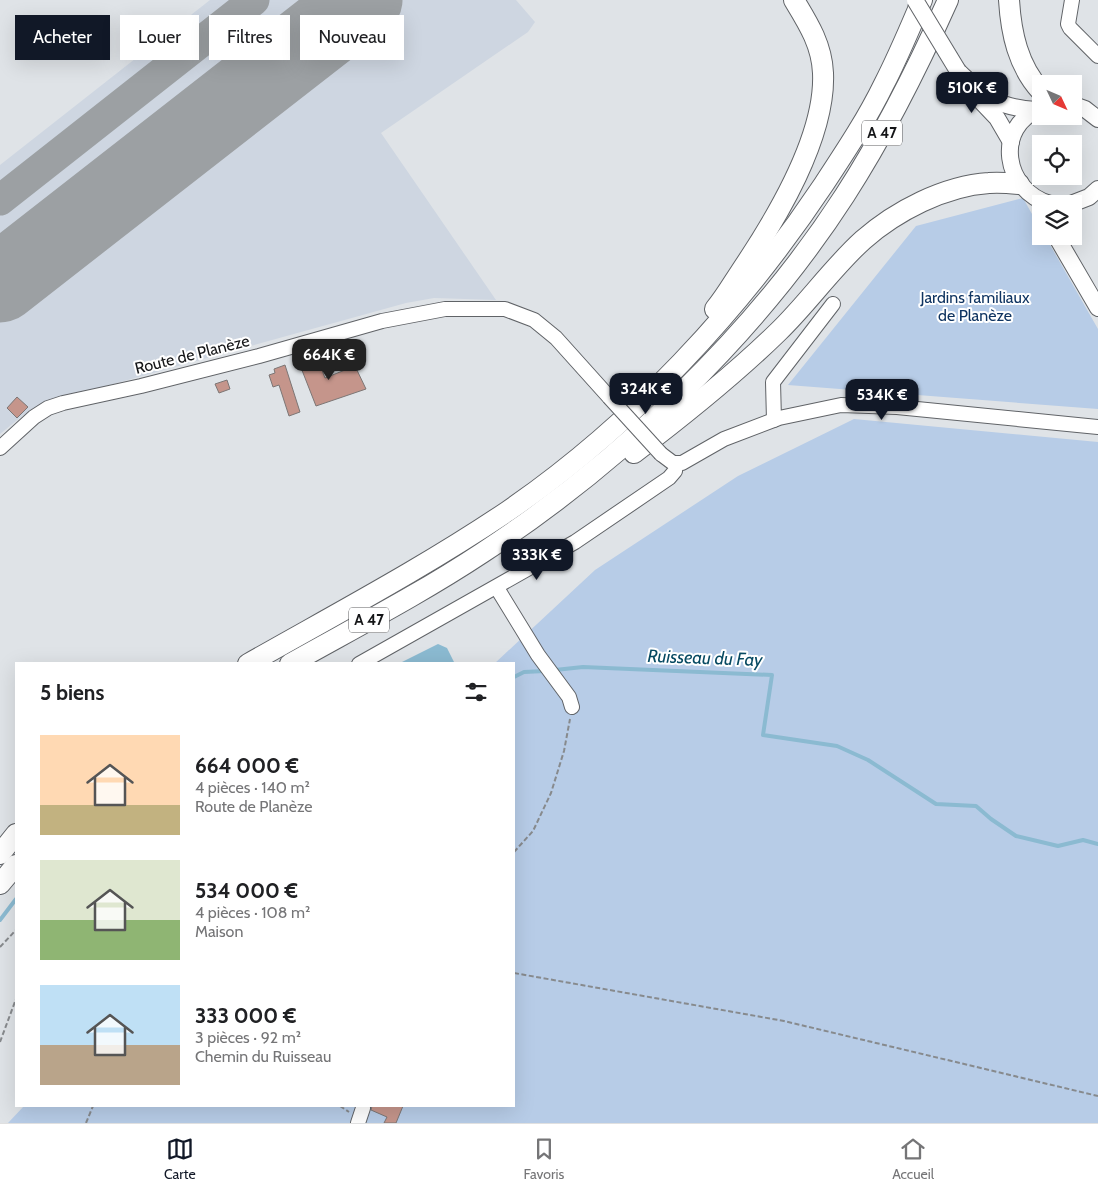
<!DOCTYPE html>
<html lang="fr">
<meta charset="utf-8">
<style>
body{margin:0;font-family:Cabin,sans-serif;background:#f2f2f2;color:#202124;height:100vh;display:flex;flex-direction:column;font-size:19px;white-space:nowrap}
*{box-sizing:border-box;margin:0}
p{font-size:16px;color:#757577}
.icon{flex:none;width:28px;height:28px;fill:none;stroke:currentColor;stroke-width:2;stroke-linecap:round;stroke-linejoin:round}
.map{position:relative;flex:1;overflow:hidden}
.sheet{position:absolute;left:15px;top:662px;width:500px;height:445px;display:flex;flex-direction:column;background:#fff;border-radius:0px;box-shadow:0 5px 20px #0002}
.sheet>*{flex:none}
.top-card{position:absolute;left:15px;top:15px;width:500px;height:45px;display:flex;gap:10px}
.needle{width:32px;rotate:134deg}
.buttons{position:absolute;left:1032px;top:75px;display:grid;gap:10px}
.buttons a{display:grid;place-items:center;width:50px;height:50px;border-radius:0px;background:#fff;box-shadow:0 5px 20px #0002;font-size:25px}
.price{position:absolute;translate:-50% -42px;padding:0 11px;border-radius:10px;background:#111827;color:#fff;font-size:16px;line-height:32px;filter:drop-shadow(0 1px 2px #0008)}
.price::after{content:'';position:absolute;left:50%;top:30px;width:15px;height:11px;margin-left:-8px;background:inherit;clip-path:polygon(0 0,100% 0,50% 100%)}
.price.active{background:#222;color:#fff}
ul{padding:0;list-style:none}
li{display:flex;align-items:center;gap:15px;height:125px;padding:0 25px}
li span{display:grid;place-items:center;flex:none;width:140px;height:100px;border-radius:0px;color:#555}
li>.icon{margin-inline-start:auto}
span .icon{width:60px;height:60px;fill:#fffc;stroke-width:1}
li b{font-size:21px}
h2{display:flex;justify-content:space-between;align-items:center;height:60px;padding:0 25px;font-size:21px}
.pill{padding:0 18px;border-radius:0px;background:#fff;box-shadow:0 5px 20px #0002;font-size:18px;line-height:45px}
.pill.active{background:#111827;color:#fff}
.dock{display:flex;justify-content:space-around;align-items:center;height:70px;border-top:1px solid #e0e0e0;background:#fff;font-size:14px;color:#757577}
.dock a{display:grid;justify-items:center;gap:2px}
.dock .active{color:#111827}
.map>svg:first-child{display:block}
.built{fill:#ced6e1}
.green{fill:#b7cce7}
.water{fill:#8bbad1}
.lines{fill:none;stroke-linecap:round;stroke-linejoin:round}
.stream{stroke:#8bbad1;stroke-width:4}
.taxiway{stroke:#9ca0a3;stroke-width:31}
.runway{stroke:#9ca0a3;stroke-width:79}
.building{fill:#c5958b;stroke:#7c7675}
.minor-casing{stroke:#606367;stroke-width:16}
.major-casing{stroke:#606367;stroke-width:18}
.highway-casing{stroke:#606367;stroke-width:22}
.path{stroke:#878a8d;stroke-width:2;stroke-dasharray:5 2.5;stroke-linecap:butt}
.minor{stroke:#fff;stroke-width:14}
.major{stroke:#fff;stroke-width:16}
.highway{stroke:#fff;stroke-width:20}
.minor-bridge-casing{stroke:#606367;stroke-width:16;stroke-linecap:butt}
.major-bridge-casing{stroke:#606367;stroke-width:18;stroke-linecap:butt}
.minor-bridge{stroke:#fff;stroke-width:14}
.major-bridge{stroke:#fff;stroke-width:16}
.labels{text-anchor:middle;stroke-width:4;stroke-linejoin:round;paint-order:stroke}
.shield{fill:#fff;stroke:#5a5b5d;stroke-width:1}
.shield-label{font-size:15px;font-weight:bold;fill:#141517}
.park-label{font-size:16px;fill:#0f3461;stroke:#fff}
.street-label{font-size:16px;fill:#141517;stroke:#fff}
.water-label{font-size:18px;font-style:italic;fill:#064961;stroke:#fff}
</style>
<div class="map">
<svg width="1098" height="1123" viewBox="0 0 1098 1123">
<rect width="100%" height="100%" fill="#dfe3e7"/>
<polygon class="built" points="210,0 516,0 535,22 528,32 381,133 496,300 434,298 406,303 41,404 22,416 0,434 0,165"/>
<g class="green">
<polygon points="1023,198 1041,230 1041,236 1045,236 1098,329 1098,409 788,385 916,226"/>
<polygon points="854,419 1098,442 1098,1123 8,1123 24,1106 514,1106 514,664 494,664 595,570 738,476"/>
</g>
<polygon class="water" points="438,644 447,648 455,664 398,664"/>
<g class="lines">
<g class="stream">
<polyline points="555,670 583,667 772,675 763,735 837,746 868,760 936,804 976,806 991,819 1016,836 1058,846 1083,840 1098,844"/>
<polyline points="514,677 524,672 545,671"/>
<polyline points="0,920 16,899"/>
</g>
<polyline class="taxiway" points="0,200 254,0"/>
<polyline class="runway" points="0,283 363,0"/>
</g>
<g class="building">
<polygon points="315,352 325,378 355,366 366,389 316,406 298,360"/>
<polygon points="285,365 300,412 289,416 279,385 273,387 269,375 275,373 274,369"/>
<polygon points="227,380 230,389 219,393 215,384"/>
<polygon points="17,397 28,407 17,418 7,408"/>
<polygon points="372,1106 403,1106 396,1123 384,1123 387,1117 371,1110"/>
</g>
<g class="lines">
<defs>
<g id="minor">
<polyline points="1072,0 1068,24 1070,28 1098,56"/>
<polyline points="774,420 773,382 833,304"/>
<polyline points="0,448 34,417 48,408 63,403 141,386 259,356 382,321 445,309 505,309 534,320 556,338 609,397"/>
<polyline points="661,454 673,463 682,463 724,439 779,418 841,405 897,407 1098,427"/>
<polyline points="497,588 538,655 569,697 572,707"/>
<polyline points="359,664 575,542 669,478 675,471 676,464"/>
<polyline points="358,1123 363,1108"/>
</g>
<g id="major">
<path d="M958,71C986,98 996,107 1036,110"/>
<polyline points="977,97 997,118 1011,142"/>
<polyline points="1074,105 1085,109 1098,119"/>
<path d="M1041,108C993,127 1004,191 1050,204"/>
<polyline points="1071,204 1089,197 1098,189"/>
<polyline points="1056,236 1098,308"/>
</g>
<g id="highway">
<path d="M1009,0C1011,33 1018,66 1041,91"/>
<path d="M715,309C725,297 733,283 741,271C776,219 826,137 823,73C822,45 808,23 794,0"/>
<path d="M634,453C684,415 733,376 778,332C808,303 832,268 863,240C896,211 944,186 989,183C999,182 1009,183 1019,184"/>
<path d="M248,664C336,614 425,567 508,511C633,425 740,310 824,184C845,152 867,119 884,84C898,57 910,28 922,0"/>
<path d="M290,664C354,628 420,594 482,553C621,462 754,336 845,195C885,133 918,67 948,0"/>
<polyline points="0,854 16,834"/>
<polyline points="0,884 16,865"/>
</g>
</defs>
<use href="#minor" class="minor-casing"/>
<use href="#major" class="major-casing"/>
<use href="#highway" class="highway-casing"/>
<g class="path">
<polyline points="514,852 533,831 551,793 564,751 570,719"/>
<polyline points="0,947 16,930"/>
<polyline points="514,973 784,1021 1098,1096"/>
<polyline points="0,1042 16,999"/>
<polyline points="340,1106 349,1112"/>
<polyline points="86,1123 93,1106"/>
</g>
<use href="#minor" class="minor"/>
<use href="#major" class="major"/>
<use href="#highway" class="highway"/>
<defs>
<polyline id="minor-bridge" points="609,397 661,454"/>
<polyline id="major-bridge" points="915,0 958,71"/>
</defs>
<use href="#minor-bridge" class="minor-bridge-casing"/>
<use href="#major-bridge" class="major-bridge-casing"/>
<use href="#minor-bridge" class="minor-bridge"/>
<use href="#major-bridge" class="major-bridge"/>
</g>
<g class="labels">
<g class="shield">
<rect x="862" y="120.5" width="40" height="25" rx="4"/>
<rect x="349" y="607.5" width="40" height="25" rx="4"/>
</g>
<g class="shield-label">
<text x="882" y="138">A 47</text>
<text x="369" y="625">A 47</text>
</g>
<g class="park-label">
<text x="975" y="303">Jardins familiaux<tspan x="975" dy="18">de Planèze</tspan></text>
</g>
<g class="street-label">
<text transform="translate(192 354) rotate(-14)" y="6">Route de Planèze</text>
</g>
<g class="water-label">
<text transform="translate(705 658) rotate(2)" y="6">Ruisseau du Fay</text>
</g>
</g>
</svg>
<div class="buttons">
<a><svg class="needle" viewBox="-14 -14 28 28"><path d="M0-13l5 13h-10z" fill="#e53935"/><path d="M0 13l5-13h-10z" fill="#757577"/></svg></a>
<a><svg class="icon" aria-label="locate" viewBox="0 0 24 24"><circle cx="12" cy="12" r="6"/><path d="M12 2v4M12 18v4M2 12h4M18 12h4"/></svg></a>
<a><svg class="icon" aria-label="layers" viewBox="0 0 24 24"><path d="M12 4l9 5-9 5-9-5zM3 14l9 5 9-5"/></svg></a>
</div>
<b class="price" style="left:972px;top:114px">510K €</b>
<b class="price active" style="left:329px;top:381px">664K €</b>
<b class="price" style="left:646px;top:415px">324K €</b>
<b class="price" style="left:882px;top:421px">534K €</b>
<b class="price" style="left:537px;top:581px">333K €</b>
<div class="top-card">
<a class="pill active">Acheter</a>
<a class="pill">Louer</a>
<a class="pill">Filtres</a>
<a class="pill">Nouveau</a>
</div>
<section class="sheet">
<h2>5 biens<svg class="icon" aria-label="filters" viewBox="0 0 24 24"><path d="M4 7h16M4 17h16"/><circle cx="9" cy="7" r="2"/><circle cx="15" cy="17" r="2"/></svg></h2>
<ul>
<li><span style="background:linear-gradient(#ffd9b3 70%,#c2b280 0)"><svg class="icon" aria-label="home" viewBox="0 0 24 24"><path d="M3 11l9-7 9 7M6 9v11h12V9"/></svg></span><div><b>664 000 €</b><p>4 pièces · 140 m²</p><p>Route de Planèze</p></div></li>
<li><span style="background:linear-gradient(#dfe7d0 60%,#8fb573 0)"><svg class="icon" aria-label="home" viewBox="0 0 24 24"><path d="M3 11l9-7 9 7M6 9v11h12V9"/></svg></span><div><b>534 000 €</b><p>4 pièces · 108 m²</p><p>Maison</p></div></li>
<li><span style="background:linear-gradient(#bfe0f5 60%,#b9a48a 0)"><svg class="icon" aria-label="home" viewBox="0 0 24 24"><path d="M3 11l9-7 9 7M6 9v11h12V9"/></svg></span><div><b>333 000 €</b><p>3 pièces · 92 m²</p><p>Chemin du Ruisseau</p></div></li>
</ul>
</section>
</div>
<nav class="dock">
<a class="active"><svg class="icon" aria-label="map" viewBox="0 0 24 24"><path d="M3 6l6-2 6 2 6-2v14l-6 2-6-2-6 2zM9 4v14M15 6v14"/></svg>Carte</a>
<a><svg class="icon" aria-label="saved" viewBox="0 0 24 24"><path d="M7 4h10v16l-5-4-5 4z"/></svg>Favoris</a>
<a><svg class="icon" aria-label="home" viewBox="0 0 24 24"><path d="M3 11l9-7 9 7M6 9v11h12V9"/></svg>Accueil</a>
</nav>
